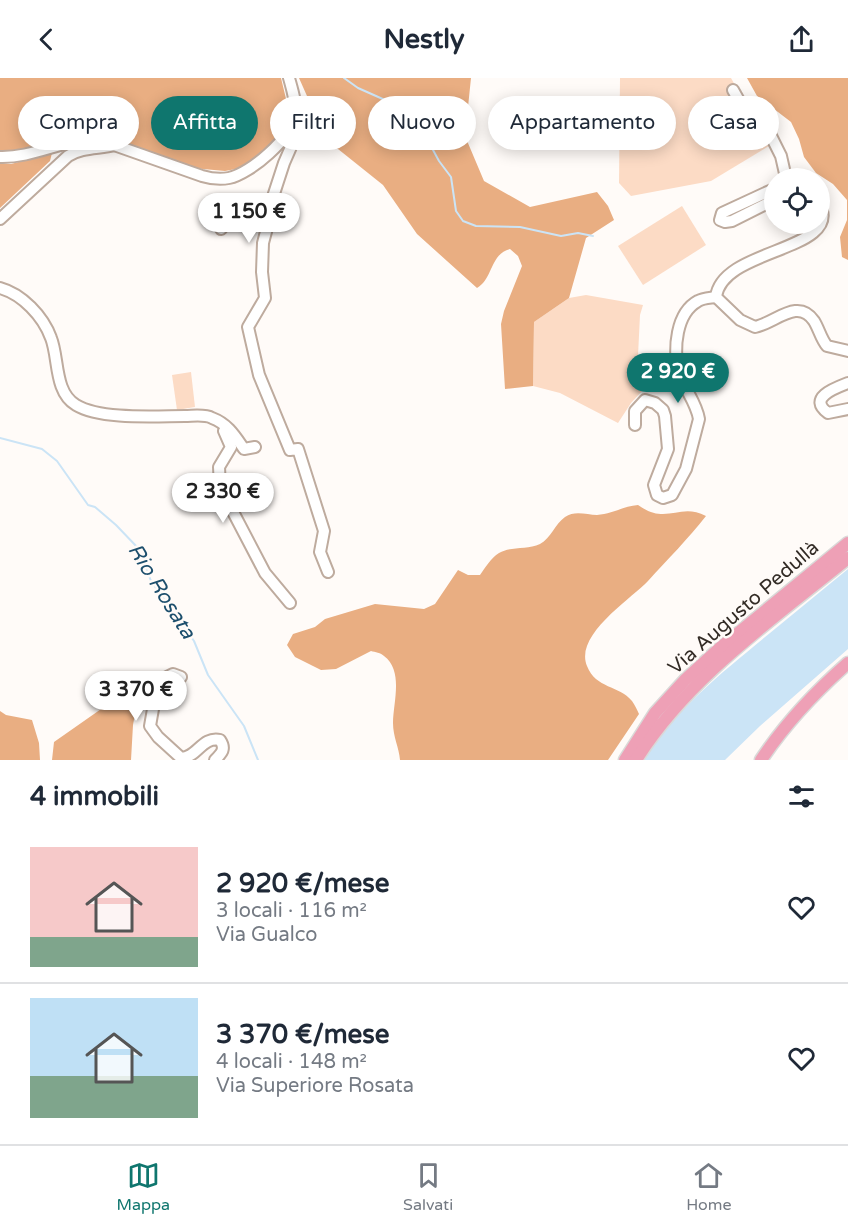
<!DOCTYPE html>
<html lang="it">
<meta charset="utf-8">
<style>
body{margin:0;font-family:"Varela Round",sans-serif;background:#f2f2f3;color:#1f2937;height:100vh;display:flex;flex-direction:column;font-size:22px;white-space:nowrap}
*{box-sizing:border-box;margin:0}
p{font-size:20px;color:#747a83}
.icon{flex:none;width:33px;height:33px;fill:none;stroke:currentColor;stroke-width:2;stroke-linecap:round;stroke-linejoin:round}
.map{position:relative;height:682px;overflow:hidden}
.sheet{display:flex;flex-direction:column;background:#fff;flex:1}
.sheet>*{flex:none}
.guide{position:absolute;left:18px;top:18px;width:813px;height:54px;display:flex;gap:12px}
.buttons{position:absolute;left:764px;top:90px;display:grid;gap:12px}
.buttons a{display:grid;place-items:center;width:66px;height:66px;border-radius:50%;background:#fff;box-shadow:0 3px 15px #0003;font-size:30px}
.price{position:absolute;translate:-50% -51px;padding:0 14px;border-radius:21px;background:#fff;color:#222;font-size:20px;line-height:39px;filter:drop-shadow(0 2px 3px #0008)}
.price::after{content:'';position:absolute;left:50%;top:36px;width:18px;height:14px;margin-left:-9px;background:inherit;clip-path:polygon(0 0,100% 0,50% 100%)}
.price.active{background:#0f766e;color:#fff}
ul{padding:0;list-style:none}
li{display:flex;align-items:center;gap:18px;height:150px;padding:0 30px}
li+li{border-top:2px solid #e0e1e3}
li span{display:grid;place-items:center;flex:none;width:168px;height:120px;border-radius:0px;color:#555}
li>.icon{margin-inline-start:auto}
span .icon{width:72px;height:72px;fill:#fffc;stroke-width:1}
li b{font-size:26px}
h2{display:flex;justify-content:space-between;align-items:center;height:72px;padding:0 30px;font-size:26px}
.chip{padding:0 21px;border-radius:27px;background:#fff;box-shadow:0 3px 15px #0003;font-size:21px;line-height:54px}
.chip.active{background:#0f766e;color:#fff}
header{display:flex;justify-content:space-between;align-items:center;height:78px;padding:0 30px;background:#fff;font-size:27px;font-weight:700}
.dock{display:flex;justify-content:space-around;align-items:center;height:84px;border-top:2px solid #e0e1e3;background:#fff;font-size:16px;color:#747a83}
.dock a{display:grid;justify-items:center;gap:3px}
.dock .active{color:#0f766e}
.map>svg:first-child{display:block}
.green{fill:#fcdbc5}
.forest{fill:#e9ae82}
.water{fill:#cbe4f6}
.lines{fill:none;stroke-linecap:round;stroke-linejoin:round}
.stream{stroke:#cbe4f6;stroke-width:2}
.minor-casing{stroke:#beab9e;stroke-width:14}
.major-casing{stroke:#dad9d8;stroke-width:15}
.minor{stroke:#fff;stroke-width:10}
.major{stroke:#eea0b6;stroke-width:12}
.labels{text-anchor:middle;stroke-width:5;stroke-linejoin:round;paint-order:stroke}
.street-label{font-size:20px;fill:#332c26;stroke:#fffbf8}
.water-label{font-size:21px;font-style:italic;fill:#1d4f6d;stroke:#fffbf8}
</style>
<header><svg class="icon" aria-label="back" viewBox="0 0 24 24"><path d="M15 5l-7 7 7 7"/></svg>Nestly<svg class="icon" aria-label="share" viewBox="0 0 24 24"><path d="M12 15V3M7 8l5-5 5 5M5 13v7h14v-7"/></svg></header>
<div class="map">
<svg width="848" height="682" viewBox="0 0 848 682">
<rect width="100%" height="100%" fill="#fffbf8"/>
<g class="green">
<polygon points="620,0 731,0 769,68 711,103 631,118 619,105"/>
<polygon points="682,128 706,167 643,207 618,168"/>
<polygon points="586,217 643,227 640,237 637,298 643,312 631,325 618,345 560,315 533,308 534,244 569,220"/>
<polygon points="191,294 195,329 177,332 172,297"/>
</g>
<g class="forest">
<polygon points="0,0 281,0 287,25 288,41 284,52 266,70 241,90 225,93 192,90 92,57 69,58 24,72 0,72"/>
<path d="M299,0H471L465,58L484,103L530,129L597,114L608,128L614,142L586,160L569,220L534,244L533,308L505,311L501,246L504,233L522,188L518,178L510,171C490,176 493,201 477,210L417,156L383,107L318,55L307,18Z"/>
<polygon points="747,0 848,0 848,182 842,179 840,159 847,142 847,122 833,106 816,95 804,79 799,61 791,44 757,18"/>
<polygon points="52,75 50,83 0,130 0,85 11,86"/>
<path d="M638,427C667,448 679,424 706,438C688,461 668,481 648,503C631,521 574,557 587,588C596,611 619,607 632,623C635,627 637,632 639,636L608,682H400C399,669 393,659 393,645C393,625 404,593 384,578C381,575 375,574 371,573L336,591L321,592L295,579L287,567L293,556L315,549L325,541L375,526L424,531L435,526L458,492L468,497H480C485,490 491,480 499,475C511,468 527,472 540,466C551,460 555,446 565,439C575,432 587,437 597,437C612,436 624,428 638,427Z"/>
<polygon points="132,609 139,613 133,647 131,682 52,682 54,664 114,622 122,613"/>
<polygon points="0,633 6,637 32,642 39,665 40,682 0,682"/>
</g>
<path class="water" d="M848,491V571L760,648L725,682H644C676,630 724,593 770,555C796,534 822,512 848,491Z"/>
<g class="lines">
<g class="stream">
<polyline points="344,0 358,10 403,30 420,48 439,83 451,99 456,133 463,143 476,148 520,149 561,158 578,155 593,158"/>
<polyline points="0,360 42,371 57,383 88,427 95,429 116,447 138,470 151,503 194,563 208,597 244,648 258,682"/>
</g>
<defs>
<g id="minor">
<polyline points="733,12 742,28 768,52 781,78 786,100"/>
<polyline points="296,38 301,46 284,85 269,131 267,150 263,165 262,194 265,220 248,249 259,297 290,372 298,371 324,453 320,474 328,494"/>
<path d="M0,79C33,80 64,61 97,61L202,98C212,101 219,102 229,100C250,96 293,59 295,37C297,26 292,11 289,0"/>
<polyline points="774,111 722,135 720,142 725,144 732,143 774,122"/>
<path d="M819,125C845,174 722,169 716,219L740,242L755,249C775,245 798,219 814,243C819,251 821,261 827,268L848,273"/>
<path d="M0,141L68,78C82,69 99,71 115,67"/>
<path d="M221,151C236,133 247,139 268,140"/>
<path d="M0,210C22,216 43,238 51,260C59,280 54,314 76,327C101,342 156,338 185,338C193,338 205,336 212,340C228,346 235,358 244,371L255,369"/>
<path d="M848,305C835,310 807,320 828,335L848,331"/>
<path d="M635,347V333L645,322L655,325L663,332L665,338L668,371L654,407L657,417L663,420L672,417L686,391L699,341C696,323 683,310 679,293C673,271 676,235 698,223C703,220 710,220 716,219"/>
<polyline points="224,353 231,369 219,389 220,409 265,495 290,525"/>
<path d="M181,599L173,596L163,601L153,631L150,648L158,659L181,680C197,680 202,658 220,662C226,671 222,675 215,682"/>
</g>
<g id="major">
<polyline points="625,682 655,635 685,602 720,570 848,465"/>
<path d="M636,682C688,599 773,541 848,480"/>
<path d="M761,682C785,646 815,614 848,585"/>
</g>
</defs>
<use href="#minor" class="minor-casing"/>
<use href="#major" class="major-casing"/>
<use href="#minor" class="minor"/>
<use href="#major" class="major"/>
</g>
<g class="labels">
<g class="street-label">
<text transform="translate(743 529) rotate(-41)" y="7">Via Augusto Pedullà</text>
</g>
<g class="water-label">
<text transform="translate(162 513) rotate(58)" y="7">Rio Rosata</text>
</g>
</g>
</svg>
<div class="buttons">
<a><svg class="icon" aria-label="locate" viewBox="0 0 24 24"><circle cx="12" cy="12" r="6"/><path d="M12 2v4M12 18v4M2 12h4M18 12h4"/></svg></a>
</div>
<b class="price" style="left:249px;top:166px">1 150 €</b>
<b class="price active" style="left:678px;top:326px">2 920 €</b>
<b class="price" style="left:223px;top:446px">2 330 €</b>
<b class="price" style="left:136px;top:644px">3 370 €</b>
<div class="guide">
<a class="chip">Compra</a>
<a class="chip active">Affitta</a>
<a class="chip">Filtri</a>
<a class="chip">Nuovo</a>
<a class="chip">Appartamento</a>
<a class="chip">Casa</a>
</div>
</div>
<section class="sheet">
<h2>4 immobili<svg class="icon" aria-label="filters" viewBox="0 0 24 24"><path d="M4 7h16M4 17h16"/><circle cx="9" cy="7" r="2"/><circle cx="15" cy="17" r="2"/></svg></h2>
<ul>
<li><span style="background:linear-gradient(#f6c9c9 75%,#7fa58c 0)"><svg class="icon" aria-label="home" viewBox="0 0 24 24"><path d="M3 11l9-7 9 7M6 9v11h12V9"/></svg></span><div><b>2 920 €/mese</b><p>3 locali · 116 m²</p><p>Via Gualco</p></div><svg class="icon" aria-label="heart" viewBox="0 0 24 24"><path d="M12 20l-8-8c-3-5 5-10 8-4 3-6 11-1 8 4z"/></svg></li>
<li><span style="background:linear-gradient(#bfe0f5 65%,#7fa58c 0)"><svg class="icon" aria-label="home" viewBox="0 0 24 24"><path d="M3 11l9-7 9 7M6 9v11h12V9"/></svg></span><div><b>3 370 €/mese</b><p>4 locali · 148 m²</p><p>Via Superiore Rosata</p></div><svg class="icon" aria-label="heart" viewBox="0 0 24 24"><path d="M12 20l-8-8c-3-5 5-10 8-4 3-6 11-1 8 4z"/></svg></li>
</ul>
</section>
<nav class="dock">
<a class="active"><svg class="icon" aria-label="map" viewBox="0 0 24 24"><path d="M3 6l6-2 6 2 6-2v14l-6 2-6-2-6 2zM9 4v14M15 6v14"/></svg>Mappa</a>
<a><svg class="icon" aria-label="saved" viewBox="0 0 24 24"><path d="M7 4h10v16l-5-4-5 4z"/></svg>Salvati</a>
<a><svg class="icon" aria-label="home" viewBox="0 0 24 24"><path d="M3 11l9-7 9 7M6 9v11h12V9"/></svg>Home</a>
</nav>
